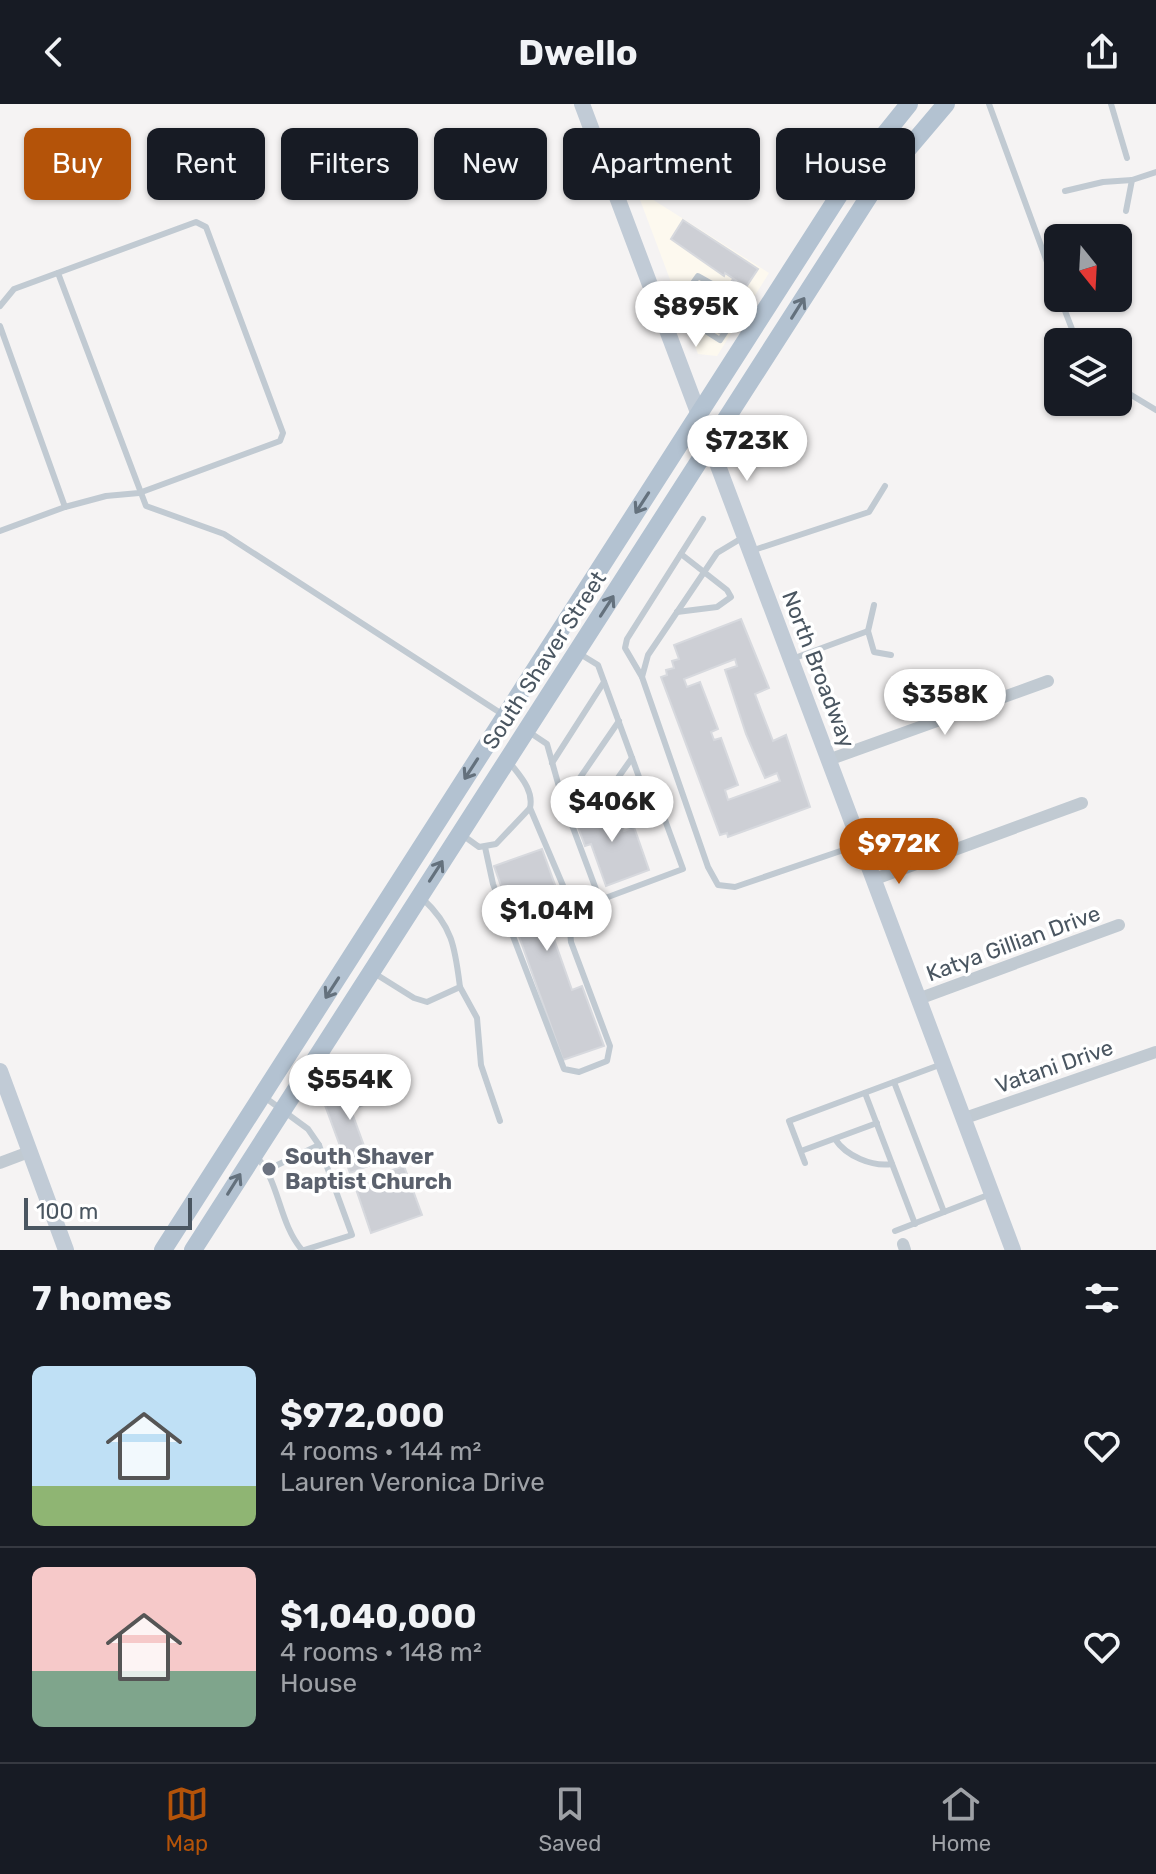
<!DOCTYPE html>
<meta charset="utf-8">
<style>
body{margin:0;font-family:Rubik,sans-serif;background:#242831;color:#f1f3f6;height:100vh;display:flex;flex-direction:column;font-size:30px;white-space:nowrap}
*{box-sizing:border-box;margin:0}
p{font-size:26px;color:#9ea1a6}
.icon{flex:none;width:44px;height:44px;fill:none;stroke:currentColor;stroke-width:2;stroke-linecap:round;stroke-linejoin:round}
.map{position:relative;height:1146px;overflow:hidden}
.panel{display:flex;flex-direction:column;background:#171b24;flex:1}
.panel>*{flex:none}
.top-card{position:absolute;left:24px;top:24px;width:1108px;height:72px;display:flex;gap:16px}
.needle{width:52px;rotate:162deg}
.fabs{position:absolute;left:1044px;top:120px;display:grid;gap:16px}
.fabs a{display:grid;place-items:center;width:88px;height:88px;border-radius:12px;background:#171b24;box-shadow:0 2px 6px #0004;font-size:40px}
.scale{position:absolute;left:24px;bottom:20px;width:168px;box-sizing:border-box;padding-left:8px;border:4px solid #4a5661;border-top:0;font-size:22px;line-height:28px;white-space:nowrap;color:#4a5661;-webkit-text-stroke:6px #fff;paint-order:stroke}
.price{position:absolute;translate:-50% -68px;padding:0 18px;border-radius:28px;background:#fff;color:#222;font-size:26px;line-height:52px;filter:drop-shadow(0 2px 4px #0008)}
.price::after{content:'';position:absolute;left:50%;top:48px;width:24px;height:18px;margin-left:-12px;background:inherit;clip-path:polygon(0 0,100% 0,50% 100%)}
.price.current{background:#b45309;color:#fff}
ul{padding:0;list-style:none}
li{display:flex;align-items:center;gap:24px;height:200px;padding:0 32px}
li+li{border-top:2px solid #363941}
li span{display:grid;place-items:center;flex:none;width:224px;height:160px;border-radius:12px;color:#555}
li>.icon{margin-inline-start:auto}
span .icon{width:96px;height:96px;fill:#fffc;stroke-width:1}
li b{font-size:34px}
h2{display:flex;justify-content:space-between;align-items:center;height:96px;padding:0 32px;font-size:34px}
.pill{padding:0 28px;border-radius:12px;background:#171b24;box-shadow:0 2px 6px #0004;font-size:28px;line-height:72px}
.pill.current{background:#b45309;color:#fff}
header{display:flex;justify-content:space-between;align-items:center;height:104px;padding:0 32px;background:#171b24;font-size:36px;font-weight:700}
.dock{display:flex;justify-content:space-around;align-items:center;height:112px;border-top:2px solid #363941;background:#171b24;font-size:22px;color:#9ea1a6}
.dock a{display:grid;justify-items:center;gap:4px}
.dock .current{color:#b45309}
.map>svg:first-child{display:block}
.commercial{fill:#fdf9ef}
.building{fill:#cdcfd5;stroke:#d7d9de;stroke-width:2;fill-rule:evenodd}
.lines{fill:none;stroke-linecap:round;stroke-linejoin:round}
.lane{stroke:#c1cad2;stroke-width:6}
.street{stroke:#c1cad2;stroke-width:12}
.secondary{stroke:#c1cbd6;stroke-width:16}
.primary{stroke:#b3c2d1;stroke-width:18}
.oneway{stroke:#64717d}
.worship-dot{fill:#6b7280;stroke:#fff;stroke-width:3}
.labels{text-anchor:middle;stroke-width:7;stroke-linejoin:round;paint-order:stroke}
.street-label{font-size:22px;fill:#4a5661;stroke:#fff}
.worship-label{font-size:22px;font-weight:bold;fill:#5b616d;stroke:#fff;text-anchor:start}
</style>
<header><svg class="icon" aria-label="back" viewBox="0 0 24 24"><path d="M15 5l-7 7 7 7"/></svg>Dwello<svg class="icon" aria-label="share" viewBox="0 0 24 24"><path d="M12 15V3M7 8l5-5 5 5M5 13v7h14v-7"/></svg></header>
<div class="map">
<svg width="1156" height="1146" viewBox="0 0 1156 1146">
<rect width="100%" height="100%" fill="#f5f3f3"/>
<polygon class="commercial" points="636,85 769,169 717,252 698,250"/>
<g class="building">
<polygon points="683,116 758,165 746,183 725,169 724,172 671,135"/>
<polygon points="733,175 743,181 726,205 734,210 721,230 688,208 701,188 717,199"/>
<path d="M741,515L769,584L755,590L761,606L773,637L786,631L810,703L728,733L727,729L720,731L661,573L667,571L666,566L674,564L672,557L679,555L674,541ZM735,555L737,562L725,566L746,630L765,674L777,669L780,677L728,696L725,686L738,681L721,634L714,636L711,628L718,625L700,578L687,583L684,575Z"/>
<polygon points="614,698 624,727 634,723 649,766 606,782 591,740 585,742 574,712"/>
<polygon points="542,745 559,792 541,798 572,886 582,882 604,942 563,956 494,762"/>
<polygon points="370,975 378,995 351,1006 371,1061 350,1069 322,993"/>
<polygon points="404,1062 422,1111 371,1129 354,1079"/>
</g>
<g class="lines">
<g class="lane">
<polyline points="989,0 1058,188"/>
<polyline points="1111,0 1127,54"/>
<polyline points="1065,87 1103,78 1132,76"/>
<polyline points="1126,107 1132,76 1156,68"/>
<polyline points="58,169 146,402 224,430 502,610"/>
<polyline points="1060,194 1077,238"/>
<polyline points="679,199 690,217 720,236 745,198"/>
<polyline points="0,202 14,185 196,118 206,123 283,329 280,337 139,389 106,392 65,403 0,222"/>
<polyline points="667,216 698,172 760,207"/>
<polyline points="1118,283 1156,306"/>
<polyline points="0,427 65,403"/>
<polyline points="742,434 717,449 648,551 642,573 708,763 718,781 735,783 861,740"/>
<polyline points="751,447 869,408 885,382"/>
<polyline points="874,501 868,527 874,548 891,551"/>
<polyline points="677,508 717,503 731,493 727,486 681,450"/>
<polyline points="792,555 868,527"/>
<polyline points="642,573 625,544 627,535 703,415"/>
<polyline points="529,628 547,640 563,697 600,796 683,765 665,716 654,714 598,561 580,550"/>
<polyline points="632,654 615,678 631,722 654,714"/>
<polyline points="552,659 604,578"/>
<polyline points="563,697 615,678"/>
<polyline points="564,697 619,617"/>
<path d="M461,730L479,743L496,740L530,704C534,686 520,672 510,659"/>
<polyline points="485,743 493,780 564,965 579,968 607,957 610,942 571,838 567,791 530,704"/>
<path d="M374,869L414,894L427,898L460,883C455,844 453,823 423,795"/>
<polyline points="460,883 477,914 481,961 500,1017"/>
<polyline points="894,978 944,1108"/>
<polyline points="865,989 915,1120"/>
<polyline points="263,992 308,1025 319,1041"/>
<path d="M835,1035C846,1052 872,1063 892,1060"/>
<polyline points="801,1047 877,1019"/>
<path d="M255,1051C280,1076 278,1118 302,1146"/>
<polyline points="805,1059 789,1017 942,960"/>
<polyline points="269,1065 319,1041 352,1131 304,1146"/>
<polyline points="895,1127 988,1091"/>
</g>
<g class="street">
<polyline points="831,655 1048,577"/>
<polyline points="875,775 1082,699"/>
<polyline points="921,894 1119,821"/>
<polyline points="965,1014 1156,948"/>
<polyline points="0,1059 29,1048"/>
<polyline points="903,1140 905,1146"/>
</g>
<g class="secondary">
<polyline points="582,0 1013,1146"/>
<polyline points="0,967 66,1146"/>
</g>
<g class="primary">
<polyline points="163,1146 852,71 909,0"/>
<polyline points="193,1146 873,86 946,0"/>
</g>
</g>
<defs><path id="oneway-shaft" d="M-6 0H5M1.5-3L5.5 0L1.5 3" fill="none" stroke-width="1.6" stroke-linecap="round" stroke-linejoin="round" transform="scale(2)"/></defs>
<g class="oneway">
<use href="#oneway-shaft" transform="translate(798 204) rotate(-58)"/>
<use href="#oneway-shaft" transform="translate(642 399) rotate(123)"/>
<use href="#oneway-shaft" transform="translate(607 502) rotate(-57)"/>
<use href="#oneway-shaft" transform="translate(471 665) rotate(123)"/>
<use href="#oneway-shaft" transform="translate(436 767) rotate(-57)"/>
<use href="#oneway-shaft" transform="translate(332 884) rotate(123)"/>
<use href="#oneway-shaft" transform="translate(234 1080) rotate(-58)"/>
</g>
<circle class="worship-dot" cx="269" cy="1065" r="8"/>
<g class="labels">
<g class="street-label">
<text transform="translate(544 556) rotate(-57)" y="8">South Shaver Street</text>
<text transform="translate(819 565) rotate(69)" y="8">North Broadway</text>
<text transform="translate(1013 839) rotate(-20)" y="8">Katya Gillian Drive</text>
<text transform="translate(1054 962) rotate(-19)" y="8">Vatani Drive</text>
</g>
<g class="worship-label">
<text x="285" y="1060">South Shaver<tspan x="285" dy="25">Baptist Church</tspan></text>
</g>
</g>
</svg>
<div class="fabs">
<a><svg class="needle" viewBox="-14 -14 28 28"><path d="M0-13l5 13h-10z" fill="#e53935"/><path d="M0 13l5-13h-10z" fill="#9ea1a6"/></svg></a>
<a><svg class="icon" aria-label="layers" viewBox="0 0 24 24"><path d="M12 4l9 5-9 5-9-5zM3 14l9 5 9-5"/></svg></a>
</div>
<div class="scale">100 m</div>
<b class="price" style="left:696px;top:245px">$895K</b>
<b class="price" style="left:747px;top:379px">$723K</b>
<b class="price" style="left:945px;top:633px">$358K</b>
<b class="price" style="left:612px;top:740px">$406K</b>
<b class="price current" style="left:899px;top:782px">$972K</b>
<b class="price" style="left:547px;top:849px">$1.04M</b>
<b class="price" style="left:350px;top:1018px">$554K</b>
<div class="top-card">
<a class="pill current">Buy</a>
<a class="pill">Rent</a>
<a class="pill">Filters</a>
<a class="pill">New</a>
<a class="pill">Apartment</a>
<a class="pill">House</a>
</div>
</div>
<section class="panel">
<h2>7 homes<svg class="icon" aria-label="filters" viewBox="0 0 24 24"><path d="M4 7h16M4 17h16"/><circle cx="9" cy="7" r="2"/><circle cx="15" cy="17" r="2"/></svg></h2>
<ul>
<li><span style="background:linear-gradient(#bfe0f5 75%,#8fb573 0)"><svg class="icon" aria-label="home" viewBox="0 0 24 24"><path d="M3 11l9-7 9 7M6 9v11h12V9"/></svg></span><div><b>$972,000</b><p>4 rooms · 144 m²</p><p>Lauren Veronica Drive</p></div><svg class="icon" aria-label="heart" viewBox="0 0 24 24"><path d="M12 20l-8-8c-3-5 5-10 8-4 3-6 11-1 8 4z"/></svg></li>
<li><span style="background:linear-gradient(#f6c9c9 65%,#7fa58c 0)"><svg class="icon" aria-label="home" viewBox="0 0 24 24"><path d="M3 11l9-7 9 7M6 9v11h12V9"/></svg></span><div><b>$1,040,000</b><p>4 rooms · 148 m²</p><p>House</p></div><svg class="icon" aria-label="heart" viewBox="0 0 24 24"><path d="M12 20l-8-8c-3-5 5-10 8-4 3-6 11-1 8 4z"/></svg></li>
</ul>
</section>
<nav class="dock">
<a class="current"><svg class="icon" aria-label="map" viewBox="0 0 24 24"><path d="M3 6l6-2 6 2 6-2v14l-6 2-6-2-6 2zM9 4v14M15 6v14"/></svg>Map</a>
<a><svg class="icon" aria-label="saved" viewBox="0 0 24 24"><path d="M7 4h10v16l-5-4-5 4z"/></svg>Saved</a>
<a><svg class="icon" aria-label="home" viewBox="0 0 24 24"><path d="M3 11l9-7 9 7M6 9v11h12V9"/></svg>Home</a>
</nav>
